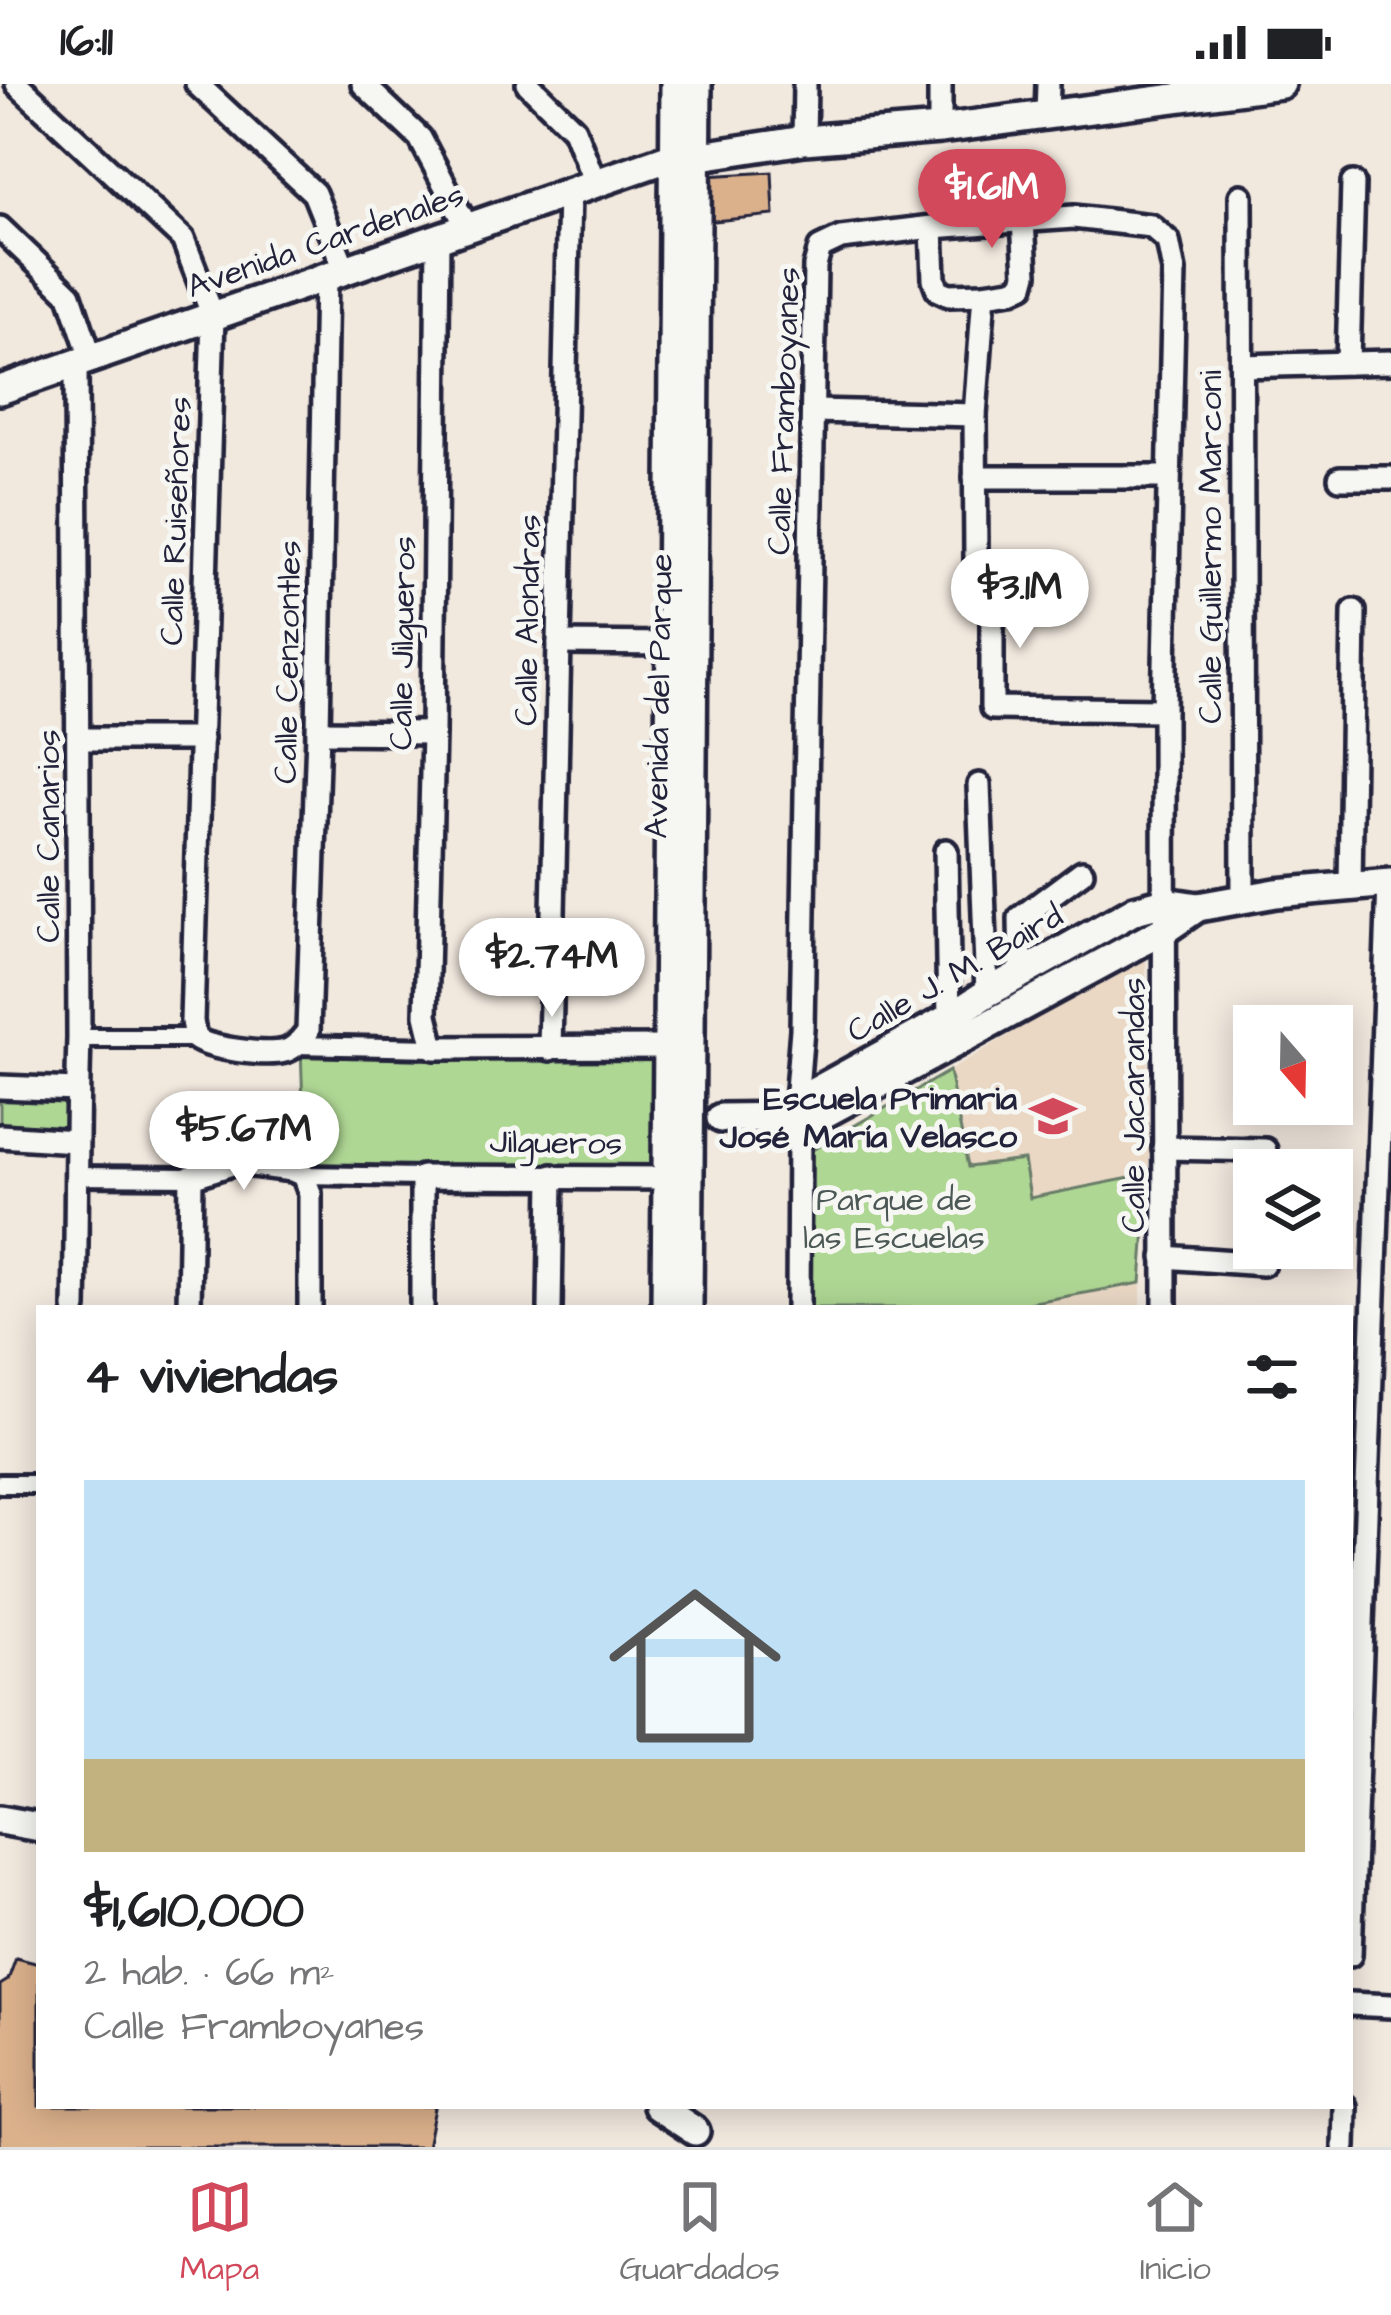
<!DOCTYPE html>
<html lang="es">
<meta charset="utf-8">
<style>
body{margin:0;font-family:"Architects Daughter",sans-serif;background:#f6f6f6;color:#202124;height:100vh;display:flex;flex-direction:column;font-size:45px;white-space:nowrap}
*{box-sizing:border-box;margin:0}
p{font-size:39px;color:#757577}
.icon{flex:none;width:66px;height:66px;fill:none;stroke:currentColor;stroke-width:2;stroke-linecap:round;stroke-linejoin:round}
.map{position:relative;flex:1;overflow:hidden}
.sheet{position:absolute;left:36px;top:1221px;width:1317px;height:804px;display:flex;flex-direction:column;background:#fff;border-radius:0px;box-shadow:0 6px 30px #0003}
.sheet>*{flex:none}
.needle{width:78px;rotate:160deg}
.tools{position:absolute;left:1233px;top:921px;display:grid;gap:24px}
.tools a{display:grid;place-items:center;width:120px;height:120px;border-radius:0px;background:#fff;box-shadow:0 6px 30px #0003;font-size:60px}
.price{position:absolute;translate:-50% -102px;padding:0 27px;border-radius:42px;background:#fff;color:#222;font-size:39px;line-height:78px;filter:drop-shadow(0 3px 6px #0008)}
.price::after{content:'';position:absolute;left:50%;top:72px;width:36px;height:27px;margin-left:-18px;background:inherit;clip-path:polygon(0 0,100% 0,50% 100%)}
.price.selected{background:#d1495b;color:#fff}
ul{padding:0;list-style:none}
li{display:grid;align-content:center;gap:24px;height:636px;padding:0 48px}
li+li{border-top:3px solid #e0e0e0}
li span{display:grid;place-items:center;height:372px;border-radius:0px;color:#555}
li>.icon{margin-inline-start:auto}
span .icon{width:216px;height:216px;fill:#fffc;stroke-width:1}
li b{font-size:51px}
h2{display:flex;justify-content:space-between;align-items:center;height:144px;padding:0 48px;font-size:51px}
.status{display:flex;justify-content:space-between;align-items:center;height:84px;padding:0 60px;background:#fff;direction:ltr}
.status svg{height:33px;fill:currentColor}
.menu{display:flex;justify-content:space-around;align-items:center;height:168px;border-top:3px solid #e0e0e0;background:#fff;font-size:33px;color:#757577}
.menu a{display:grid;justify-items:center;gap:6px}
.menu .selected{color:#d1495b}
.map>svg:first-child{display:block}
.built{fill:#ead8c5}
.green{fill:#afd794;stroke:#687c68;stroke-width:3}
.building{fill:#dbb18c;stroke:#22223b;stroke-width:3}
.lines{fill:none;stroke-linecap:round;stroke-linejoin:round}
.pedestrian-casing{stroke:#22223b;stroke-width:26}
.minor-casing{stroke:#22223b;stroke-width:30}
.tertiary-casing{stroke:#22223b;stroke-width:36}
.pedestrian{stroke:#f6f6f2;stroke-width:16}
.minor{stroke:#f6f6f2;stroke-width:21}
.tertiary{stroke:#f6f6f2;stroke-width:27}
.labels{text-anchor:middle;stroke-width:10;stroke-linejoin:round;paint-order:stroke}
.street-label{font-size:33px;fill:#22223b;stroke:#f6f6f2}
.poi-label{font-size:33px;font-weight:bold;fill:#22223b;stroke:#f6f6f2;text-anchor:end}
.park-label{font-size:33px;fill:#4c5856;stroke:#f6f6f2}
</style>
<div class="status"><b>16:11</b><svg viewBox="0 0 49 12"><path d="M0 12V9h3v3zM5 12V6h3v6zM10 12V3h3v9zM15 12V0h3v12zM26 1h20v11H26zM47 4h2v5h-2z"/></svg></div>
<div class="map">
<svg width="1391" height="2063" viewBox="0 0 1391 2063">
<rect width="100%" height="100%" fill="#f1e8de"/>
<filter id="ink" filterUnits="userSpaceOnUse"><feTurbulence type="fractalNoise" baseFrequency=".00833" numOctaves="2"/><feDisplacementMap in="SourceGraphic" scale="24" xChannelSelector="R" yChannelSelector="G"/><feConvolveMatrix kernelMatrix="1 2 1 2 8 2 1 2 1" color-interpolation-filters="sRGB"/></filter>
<g filter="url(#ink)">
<g class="built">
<polygon points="1146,868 1149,1090 1029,1114 967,1083 949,987"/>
<polygon points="1141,1199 1141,1224 1000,1223"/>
</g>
<g class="green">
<polygon points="301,962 666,964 667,1093 305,1088"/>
<polygon points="949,987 968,1083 1024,1076 1030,1114 1149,1090 1141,1199 1001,1224 803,1224 809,1068"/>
<polygon points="0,1003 77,1006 75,1057 0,1052"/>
</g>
<g class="building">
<polygon points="772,88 774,131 704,138 706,92"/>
<polygon points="16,1874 39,1880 39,2022 432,2022 435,2024 427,2063 0,2063 0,1901 8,1896"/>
</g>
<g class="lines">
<defs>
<g id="pedestrian">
<polyline points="79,954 195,954"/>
<polyline points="296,961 434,964"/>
<polyline points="303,1091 422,1093"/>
<polyline points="78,1092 191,1093"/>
<polyline points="0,1400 39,1400"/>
</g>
<g id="minor">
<path d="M17,0L183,155L213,232L192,937L195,954C209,965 267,972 285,967C296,964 301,955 308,947L318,648L326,192"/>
<polyline points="197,0 314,109 345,186"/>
<polyline points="363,0 420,54 467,143"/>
<polyline points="528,0 574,45 595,99"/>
<polyline points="940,0 940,45"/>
<polyline points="1047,31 1048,0"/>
<polyline points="804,56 805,0"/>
<polyline points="1241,112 1243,813"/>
<polyline points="932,143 934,195 938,206 949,211 984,210"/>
<polyline points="0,144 70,211 91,274"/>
<polyline points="438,153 433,649 426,931 434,964 667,963"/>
<polyline points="1348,279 1353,99"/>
<polyline points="1242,282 1391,278"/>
<polyline points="814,327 975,331"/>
<polyline points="975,393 1168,393"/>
<polyline points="1340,394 1391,394"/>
<polyline points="976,475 975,331 984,210 1012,206 1023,201 1026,190 1023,136"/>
<polyline points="992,509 992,624 1164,626"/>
<polyline points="559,559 672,560"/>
<polyline points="318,648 433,649"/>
<polyline points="80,655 201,655"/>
<polyline points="979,701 987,909"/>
<polyline points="946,767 949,934"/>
<polyline points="1350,803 1354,527"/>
<polyline points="1021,889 1020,834 1082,788"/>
<polyline points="550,965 569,108"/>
<polyline points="0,1003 77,1006"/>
<polyline points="0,1052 75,1057"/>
<polyline points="1164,1064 1265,1066"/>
<polyline points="1164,1173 1263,1180"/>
<path d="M75,1224C77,1134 76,1044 79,954L76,279"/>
<polyline points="189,1224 191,1093 235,1079 292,1086 303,1091 310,1109 310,1224"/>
<polyline points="422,1224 422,1093 667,1094"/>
<polyline points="550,1224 552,1092"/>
<polyline points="798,1224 799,1043 796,1018 802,945 815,182 820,164 841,154 932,143 1074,133 1151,142 1168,157 1174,187 1164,626 1165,1224"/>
<polyline points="1350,1871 1389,799"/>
<polyline points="1350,1920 1391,1922"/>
<polyline points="1344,2063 1345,2022"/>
</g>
<g id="tertiary">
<polyline points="0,306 674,72 695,73 804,56 940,45 1281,0"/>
<polyline points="788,1033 796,1018 949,934 987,909 1135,826 1165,818 1198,823 1276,809 1391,799"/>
<polyline points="721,1034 788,1033 799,1043 1166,845 1198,823"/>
<polyline points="666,1224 675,0"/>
<polyline points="688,1224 697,0"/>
<polyline points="0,1736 39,1743"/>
<polyline points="657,2022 695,2047"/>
</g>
</defs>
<use href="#pedestrian" class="pedestrian-casing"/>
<use href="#minor" class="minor-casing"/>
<use href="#tertiary" class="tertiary-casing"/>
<use href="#pedestrian" class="pedestrian"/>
<use href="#minor" class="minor"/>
<use href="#tertiary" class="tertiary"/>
</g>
</g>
<defs>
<symbol id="school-bare" viewBox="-9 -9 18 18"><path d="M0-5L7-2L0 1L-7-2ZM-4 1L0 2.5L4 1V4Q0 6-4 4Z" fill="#d1495b" stroke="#f6f6f2" stroke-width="2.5" paint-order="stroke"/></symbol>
</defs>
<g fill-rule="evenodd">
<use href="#school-bare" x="1020" y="999" width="66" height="66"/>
</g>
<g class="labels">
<g class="street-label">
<text transform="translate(325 155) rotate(-19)" y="12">Avenida Cardenales</text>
<text transform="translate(782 327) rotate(-88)" y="12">Calle Framboyanes</text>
<text transform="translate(174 437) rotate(-88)" y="12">Calle Ruiseñores</text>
<text transform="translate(1209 463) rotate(-90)" y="12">Calle Guillermo Marconi</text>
<text transform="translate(526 536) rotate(-89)" y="12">Calle Alondras</text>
<text transform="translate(401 559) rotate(-89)" y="12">Calle Jilgueros</text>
<text transform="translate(286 578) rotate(-89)" y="12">Calle Cenzontles</text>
<text transform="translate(657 612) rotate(-89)" y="12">Avenida del Parque</text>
<text transform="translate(47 752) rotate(-90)" y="12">Calle Canarios</text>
<text transform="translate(954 888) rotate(-30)" y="12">Calle J. M. Baird</text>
<text transform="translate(1132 1021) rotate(-90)" y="12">Calle Jacarandas</text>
<text transform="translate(556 1057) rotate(1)" y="12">Jilgueros</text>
</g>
<g class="poi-label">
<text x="1017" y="1025">Escuela Primaria<tspan x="1017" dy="38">José María Velasco</tspan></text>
</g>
<g class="park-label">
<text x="894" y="1126">Parque de<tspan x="894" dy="38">las Escuelas</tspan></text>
</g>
</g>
</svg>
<div class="tools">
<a><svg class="needle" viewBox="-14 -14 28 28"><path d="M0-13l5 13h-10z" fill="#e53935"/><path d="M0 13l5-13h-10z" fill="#757577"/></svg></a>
<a><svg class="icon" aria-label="layers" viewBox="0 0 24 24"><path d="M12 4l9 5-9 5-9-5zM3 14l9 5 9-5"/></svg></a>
</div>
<b class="price selected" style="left:992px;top:167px">$1.61M</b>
<b class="price" style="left:1020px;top:567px">$3.1M</b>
<b class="price" style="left:552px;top:936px">$2.74M</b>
<b class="price" style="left:244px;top:1109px">$5.67M</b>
<section class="sheet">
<h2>4 viviendas<svg class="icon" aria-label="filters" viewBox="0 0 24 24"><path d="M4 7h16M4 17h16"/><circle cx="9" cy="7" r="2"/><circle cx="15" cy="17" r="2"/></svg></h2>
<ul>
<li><span style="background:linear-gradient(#bfe0f5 75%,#c2b280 0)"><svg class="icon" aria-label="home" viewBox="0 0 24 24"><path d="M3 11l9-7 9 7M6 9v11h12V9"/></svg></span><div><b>$1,610,000</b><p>2 hab. · 66 m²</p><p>Calle Framboyanes</p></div></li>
</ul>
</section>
</div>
<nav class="menu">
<a class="selected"><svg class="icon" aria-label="map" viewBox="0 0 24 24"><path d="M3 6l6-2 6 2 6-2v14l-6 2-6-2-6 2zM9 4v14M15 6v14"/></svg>Mapa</a>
<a><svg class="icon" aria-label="saved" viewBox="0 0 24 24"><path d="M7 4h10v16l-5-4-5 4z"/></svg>Guardados</a>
<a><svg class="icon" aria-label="home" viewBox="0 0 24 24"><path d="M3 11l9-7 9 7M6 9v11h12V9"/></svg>Inicio</a>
</nav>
